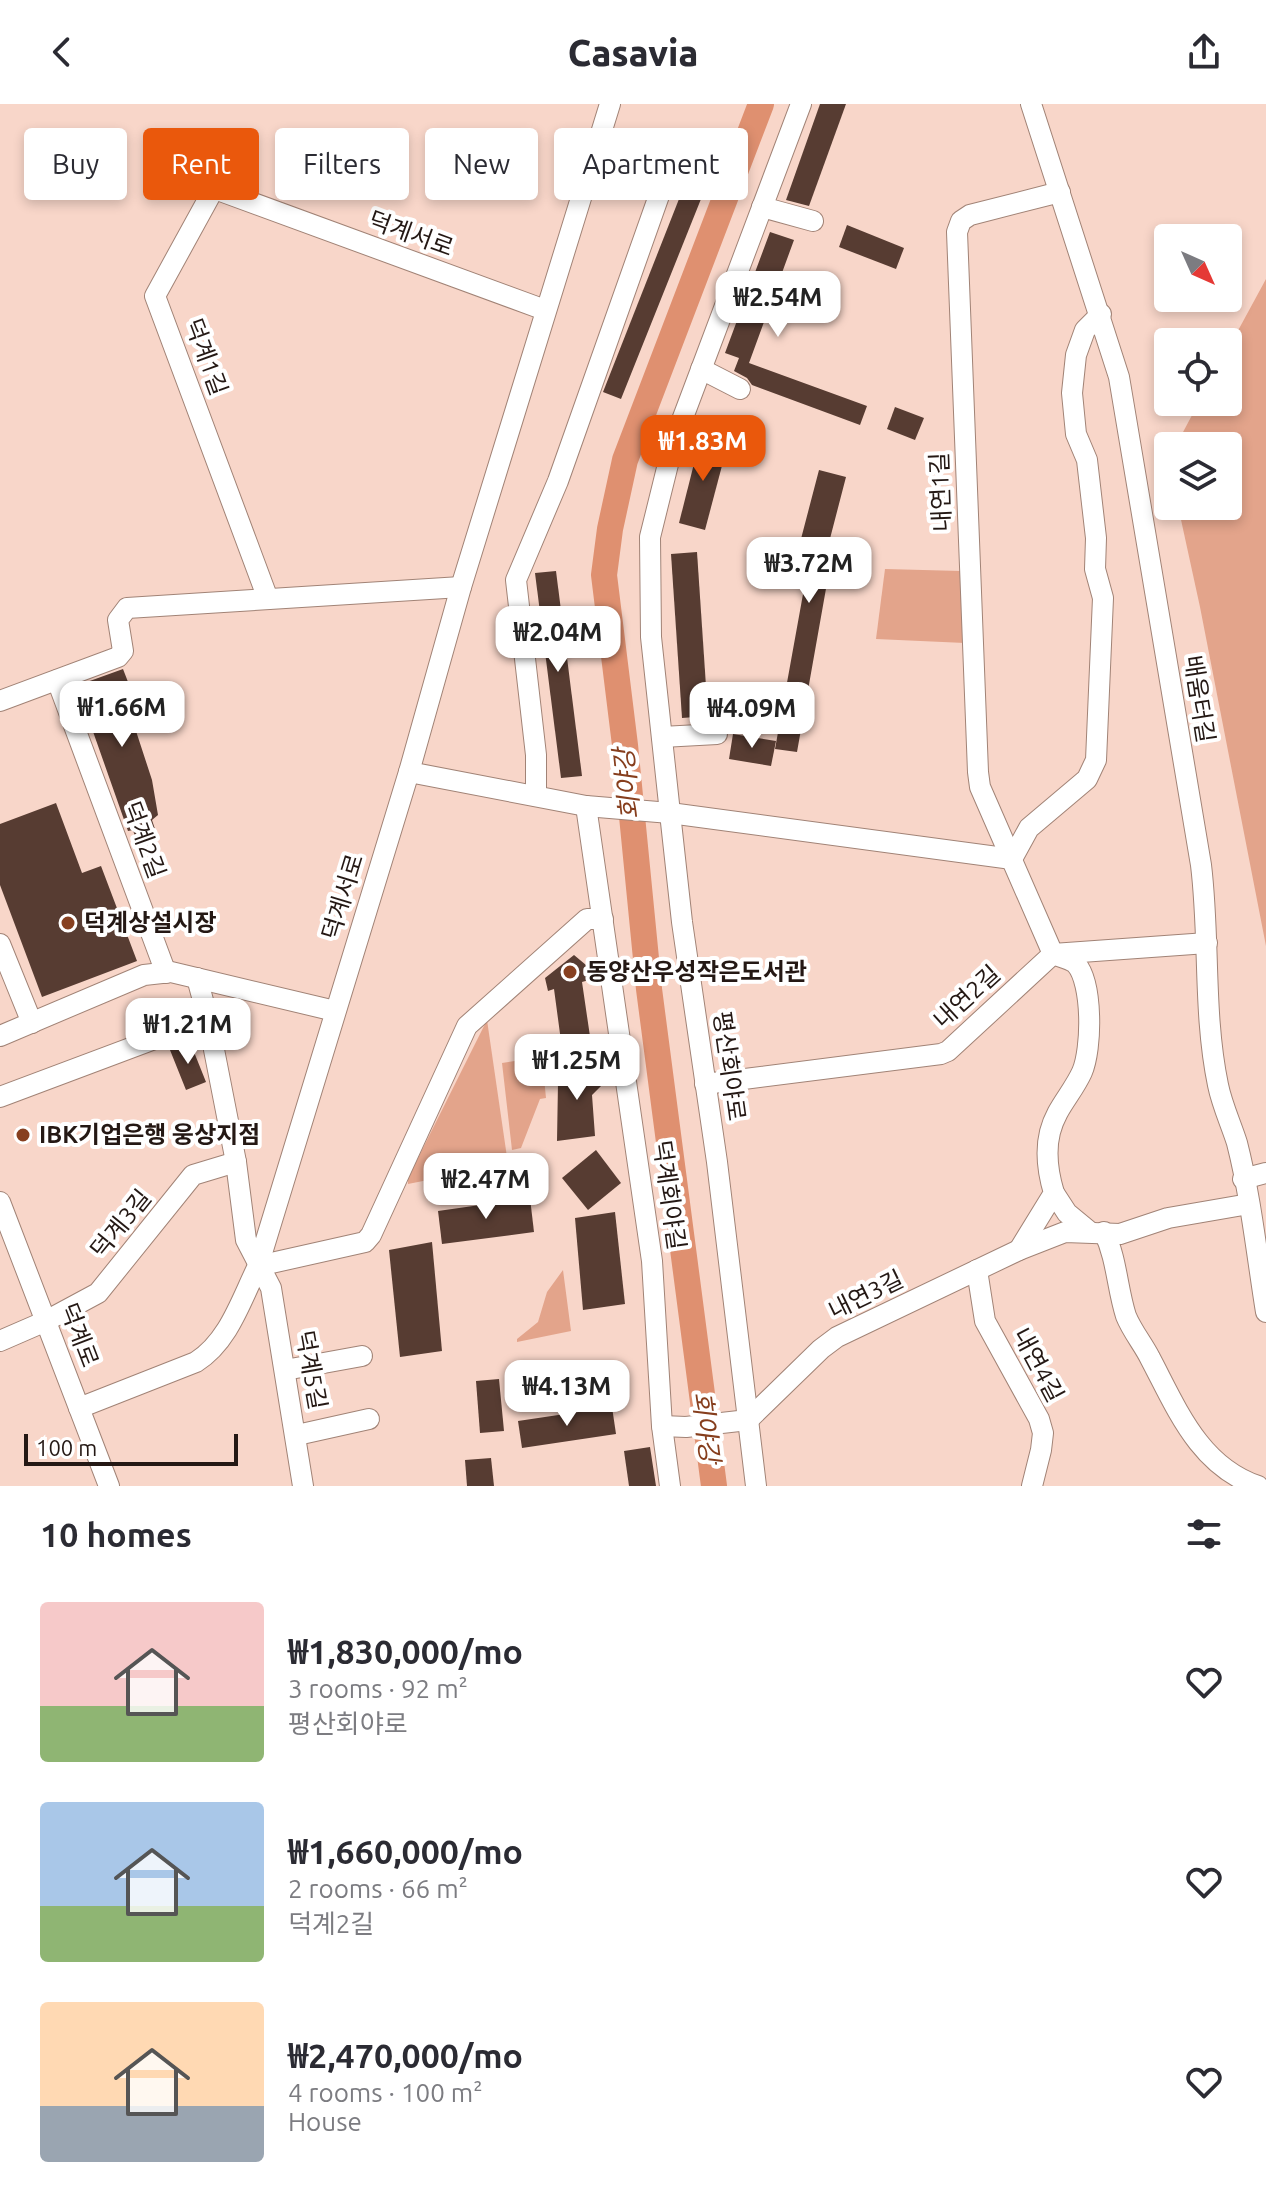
<!DOCTYPE html>
<meta charset="utf-8">
<style>
body{margin:0;font-family:Ubuntu,"Noto Sans KR",sans-serif;background:#f7f7f7;color:#2b2b33;height:100vh;display:flex;flex-direction:column;font-size:30px;white-space:nowrap}
*{box-sizing:border-box;margin:0}
p{font-size:26px;color:#7c7c81}
.icon{flex:none;width:44px;height:44px;fill:none;stroke:currentColor;stroke-width:2;stroke-linecap:round;stroke-linejoin:round}
.map{position:relative;height:1382px;overflow:hidden}
.panel{display:flex;flex-direction:column;background:#fff;flex:1}
.panel>*{flex:none}
.hud{position:absolute;left:24px;top:24px;width:800px;height:72px;display:flex;gap:16px}
.needle{width:52px;rotate:135deg}
.controls{position:absolute;left:1154px;top:120px;display:grid;gap:16px}
.controls a{display:grid;place-items:center;width:88px;height:88px;border-radius:8px;background:#fff;box-shadow:0 4px 12px #0003;font-size:40px}
.scale{position:absolute;left:24px;bottom:20px;width:214px;box-sizing:border-box;padding-left:8px;border:4px solid #241814;border-top:0;font-size:22px;line-height:28px;white-space:nowrap;color:#241814;-webkit-text-stroke:6px #fff;paint-order:stroke}
.price{position:absolute;translate:-50% -68px;padding:0 18px;border-radius:16px;background:#fff;color:#222;font-size:26px;line-height:52px;filter:drop-shadow(0 2px 4px #0008)}
.price::after{content:'';position:absolute;left:50%;top:48px;width:24px;height:18px;margin-left:-12px;background:inherit;clip-path:polygon(0 0,100% 0,50% 100%)}
.price.current{background:#ea580c;color:#fff}
ul{padding:0;list-style:none}
li{display:flex;align-items:center;gap:24px;height:200px;padding:0 40px}
li span{display:grid;place-items:center;flex:none;width:224px;height:160px;border-radius:8px;color:#555}
li>.icon{margin-inline-start:auto}
span .icon{width:96px;height:96px;fill:#fffc;stroke-width:1}
li b{font-size:34px}
h2{display:flex;justify-content:space-between;align-items:center;height:96px;padding:0 40px;font-size:34px}
.pill{padding:0 28px;border-radius:8px;background:#fff;box-shadow:0 4px 12px #0003;font-size:28px;line-height:72px}
.pill.current{background:#ea580c;color:#fff}
header{display:flex;justify-content:space-between;align-items:center;height:104px;padding:0 40px;background:#fff;font-size:36px;font-weight:800}
.map>svg:first-child{display:block}
.green{fill:#e3a48b}
.lines{fill:none;stroke-linecap:round;stroke-linejoin:round}
.river{stroke:#df9070;stroke-width:26}
.building{fill:#573c32}
.minor-casing{stroke:#a18376;stroke-width:22}
.minor{stroke:#fff;stroke-width:20}
.poi-dot{fill:#874020;stroke:#fff;stroke-width:3}
.labels{text-anchor:middle;stroke-width:8;stroke-linejoin:round;paint-order:stroke}
.street-label{font-size:24px;fill:#241814;stroke:#fff}
.poi-label{font-size:24px;font-weight:bold;fill:#241814;stroke:#fff;text-anchor:start}
.water-label{font-size:26px;font-style:italic;fill:#863e1d;stroke:#fff}
</style>
<header><svg class="icon" aria-label="back" viewBox="0 0 24 24"><path d="M15 5l-7 7 7 7"/></svg>Casavia<svg class="icon" aria-label="share" viewBox="0 0 24 24"><path d="M12 15V3M7 8l5-5 5 5M5 13v7h14v-7"/></svg></header>
<div class="map">
<svg width="1266" height="1382" viewBox="0 0 1266 1382">
<rect width="100%" height="100%" fill="#f8d6c9"/>
<g class="green">
<polygon points="1266,175 1266,842 1200,503 1178,402 1228,402 1228,342 1181,342 1182,330 1199,298 1228,298 1228,245"/>
<polygon points="885,465 961,467 965,539 876,535"/>
<polygon points="487,916 508,1060 408,1080 408,1074"/>
<polygon points="542,953 546,994 540,995 521,1044 512,1046 502,959"/>
<polygon points="563,1166 571,1227 517,1238 517,1235 538,1218 547,1188"/>
</g>
<g class="lines">
<polyline class="river" points="714,1382 649,885 625,641 604,471 610,425 625,356 761,0"/>
</g>
<g class="building">
<polygon points="820,0 846,0 809,102 786,96"/>
<polygon points="692,62 711,70 621,295 603,288"/>
<polygon points="847,121 904,144 896,165 839,143"/>
<polygon points="770,128 794,136 749,259 867,302 860,321 752,281 747,274 734,267 739,254 725,249"/>
<polygon points="895,303 924,314 915,336 887,325"/>
<polygon points="701,332 728,339 705,426 679,419"/>
<polygon points="819,366 846,373 819,477 827,479 797,648 775,645 809,457 796,454"/>
<polygon points="697,448 708,612 682,614 671,450"/>
<polygon points="556,467 582,672 561,674 535,469"/>
<polygon points="123,565 145,622 136,627 152,676 158,711 152,716 156,728 136,736 133,726 128,727 78,585 88,582 87,578"/>
<polygon points="733,630 776,637 771,662 729,655"/>
<polygon points="56,699 82,769 101,762 137,857 42,893 0,781 0,720"/>
<polygon points="574,851 586,861 589,876 582,878 592,946 563,952 554,885 548,887 545,874"/>
<polygon points="190,938 206,978 186,986 170,946"/>
<polygon points="583,955 606,977 592,991 595,1032 557,1037 558,979"/>
<polygon points="596,1046 621,1079 588,1106 562,1074"/>
<polygon points="530,1094 534,1128 442,1140 438,1107"/>
<polygon points="615,1108 625,1200 583,1206 575,1114"/>
<polygon points="432,1138 442,1247 400,1253 389,1146"/>
<polygon points="499,1275 504,1327 480,1329 476,1277"/>
<polygon points="612,1303 616,1330 522,1344 518,1317"/>
<polygon points="650,1343 656,1382 629,1382 624,1347"/>
<polygon points="491,1354 494,1382 467,1382 465,1356"/>
</g>
<g class="lines">
<defs>
<g id="minor">
<path d="M1031,0L1119,273L1201,761C1210,834 1203,909 1218,981C1222,1001 1231,1020 1237,1039C1251,1094 1257,1152 1266,1208"/>
<polyline points="239,39 155,192 268,495"/>
<polyline points="215,85 545,206"/>
<polyline points="762,103 813,117"/>
<polyline points="701,265 740,285"/>
<polyline points="57,576 166,869"/>
<polyline points="0,597 118,553 123,547 118,516 127,504 461,483"/>
<polyline points="662,633 717,630"/>
<polyline points="409,668 586,702 670,709 1012,755"/>
<polyline points="536,692 536,651 516,476 558,377 673,52"/>
<polyline points="586,702 652,1157 662,1322 670,1382"/>
<polyline points="1012,755 1029,724 1087,675 1096,656 1103,494 1095,465 1096,434 1087,356 1076,330 1072,289 1076,251 1085,226 1101,210"/>
<polyline points="0,840 32,919"/>
<polyline points="197,874 208,915 236,1058 246,1136 271,1184 303,1382"/>
<polyline points="0,932 144,871 171,868 335,907"/>
<polyline points="705,980 941,950 948,947 1053,850 1207,839"/>
<polyline points="0,993 208,915"/>
<polyline points="1243,1075 1266,1069"/>
<polyline points="1054,1089 1067,1109 1090,1128"/>
<polyline points="0,1098 109,1382"/>
<path d="M1104,1128C1117,1155 1117,1184 1126,1212C1132,1227 1143,1240 1150,1254C1177,1305 1199,1362 1258,1382"/>
<path d="M1019,1146L1054,1089C1048,1069 1045,1048 1050,1028C1056,1004 1072,990 1082,968C1092,945 1093,879 1076,860C1071,855 1060,853 1053,850L980,683L978,668L957,128L961,117L970,111L1060,88"/>
<polyline points="258,1162 365,1138 371,1131 467,922 587,815 603,815"/>
<polyline points="977,1166 985,1217 1039,1315 1043,1329 1041,1346 1032,1382"/>
<polyline points="0,1237 46,1217 98,1189 193,1071 236,1058"/>
<polyline points="285,1266 362,1252"/>
<path d="M79,1304L196,1258C229,1237 241,1196 258,1162L409,668L461,483L610,0"/>
<polyline points="662,1322 686,1323 748,1316 821,1245 837,1233 1019,1146 1065,1128 1120,1130 1168,1114 1249,1100"/>
<polyline points="297,1331 369,1315"/>
<polyline points="756,1382 717,1058 682,818 670,709 651,533 650,433 673,340 801,0"/>
</g>
</defs>
<use href="#minor" class="minor-casing"/>
<use href="#minor" class="minor"/>
</g>
<g class="poi-dot">
<circle cx="68" cy="819" r="8"/>
<circle cx="570" cy="868" r="8"/>
<circle cx="23" cy="1031" r="8"/>
</g>
<g class="labels">
<g class="street-label">
<text transform="translate(411 130) rotate(20)" y="8">덕계서로</text>
<text transform="translate(206 253) rotate(70)" y="8">덕계1길</text>
<text transform="translate(941 388) rotate(-92)" y="8">내연1길</text>
<text transform="translate(1199 595) rotate(81)" y="8">배움터길</text>
<text transform="translate(144 736) rotate(70)" y="8">덕계2길</text>
<text transform="translate(343 793) rotate(-73)" y="8">덕계서로</text>
<text transform="translate(967 893) rotate(-42)" y="8">내연2길</text>
<text transform="translate(729 962) rotate(82)" y="8">평산회야로</text>
<text transform="translate(669 1091) rotate(82)" y="8">덕계회야길</text>
<text transform="translate(121 1120) rotate(-51)" y="8">덕계3길</text>
<text transform="translate(866 1191) rotate(-26)" y="8">내연3길</text>
<text transform="translate(79 1231) rotate(69)" y="8">덕계로</text>
<text transform="translate(1038 1261) rotate(62)" y="8">내연4길</text>
<text transform="translate(311 1266) rotate(80)" y="8">덕계5길</text>
</g>
<g class="poi-label">
<text x="84" y="827">덕계상설시장</text>
<text x="586" y="876">동양산우성작은도서관</text>
<text x="39" y="1039">IBK기업은행 웅상지점</text>
</g>
<g class="water-label">
<text transform="translate(627 680) rotate(-96)" y="9">회야강</text>
<text transform="translate(706 1323) rotate(83)" y="9">회야강</text>
</g>
</g>
</svg>
<div class="controls">
<a><svg class="needle" viewBox="-14 -14 28 28"><path d="M0-13l5 13h-10z" fill="#e53935"/><path d="M0 13l5-13h-10z" fill="#7c7c81"/></svg></a>
<a><svg class="icon" aria-label="locate" viewBox="0 0 24 24"><circle cx="12" cy="12" r="6"/><path d="M12 2v4M12 18v4M2 12h4M18 12h4"/></svg></a>
<a><svg class="icon" aria-label="layers" viewBox="0 0 24 24"><path d="M12 4l9 5-9 5-9-5zM3 14l9 5 9-5"/></svg></a>
</div>
<div class="scale">100 m</div>
<b class="price" style="left:778px;top:235px">₩2.54M</b>
<b class="price current" style="left:703px;top:379px">₩1.83M</b>
<b class="price" style="left:809px;top:501px">₩3.72M</b>
<b class="price" style="left:558px;top:570px">₩2.04M</b>
<b class="price" style="left:122px;top:645px">₩1.66M</b>
<b class="price" style="left:752px;top:646px">₩4.09M</b>
<b class="price" style="left:188px;top:962px">₩1.21M</b>
<b class="price" style="left:577px;top:998px">₩1.25M</b>
<b class="price" style="left:486px;top:1117px">₩2.47M</b>
<b class="price" style="left:567px;top:1324px">₩4.13M</b>
<div class="hud">
<a class="pill">Buy</a>
<a class="pill current">Rent</a>
<a class="pill">Filters</a>
<a class="pill">New</a>
<a class="pill">Apartment</a>
</div>
</div>
<section class="panel">
<h2>10 homes<svg class="icon" aria-label="filters" viewBox="0 0 24 24"><path d="M4 7h16M4 17h16"/><circle cx="9" cy="7" r="2"/><circle cx="15" cy="17" r="2"/></svg></h2>
<ul>
<li><span style="background:linear-gradient(#f6c9c9 65%,#8fb573 0)"><svg class="icon" aria-label="home" viewBox="0 0 24 24"><path d="M3 11l9-7 9 7M6 9v11h12V9"/></svg></span><div><b>₩1,830,000/mo</b><p>3 rooms · 92 m²</p><p>평산회야로</p></div><svg class="icon" aria-label="heart" viewBox="0 0 24 24"><path d="M12 20l-8-8c-3-5 5-10 8-4 3-6 11-1 8 4z"/></svg></li>
<li><span style="background:linear-gradient(#a9c7e8 65%,#8fb573 0)"><svg class="icon" aria-label="home" viewBox="0 0 24 24"><path d="M3 11l9-7 9 7M6 9v11h12V9"/></svg></span><div><b>₩1,660,000/mo</b><p>2 rooms · 66 m²</p><p>덕계2길</p></div><svg class="icon" aria-label="heart" viewBox="0 0 24 24"><path d="M12 20l-8-8c-3-5 5-10 8-4 3-6 11-1 8 4z"/></svg></li>
<li><span style="background:linear-gradient(#ffd9b3 65%,#9aa5b1 0)"><svg class="icon" aria-label="home" viewBox="0 0 24 24"><path d="M3 11l9-7 9 7M6 9v11h12V9"/></svg></span><div><b>₩2,470,000/mo</b><p>4 rooms · 100 m²</p><p>House</p></div><svg class="icon" aria-label="heart" viewBox="0 0 24 24"><path d="M12 20l-8-8c-3-5 5-10 8-4 3-6 11-1 8 4z"/></svg></li>
</ul>
</section>
